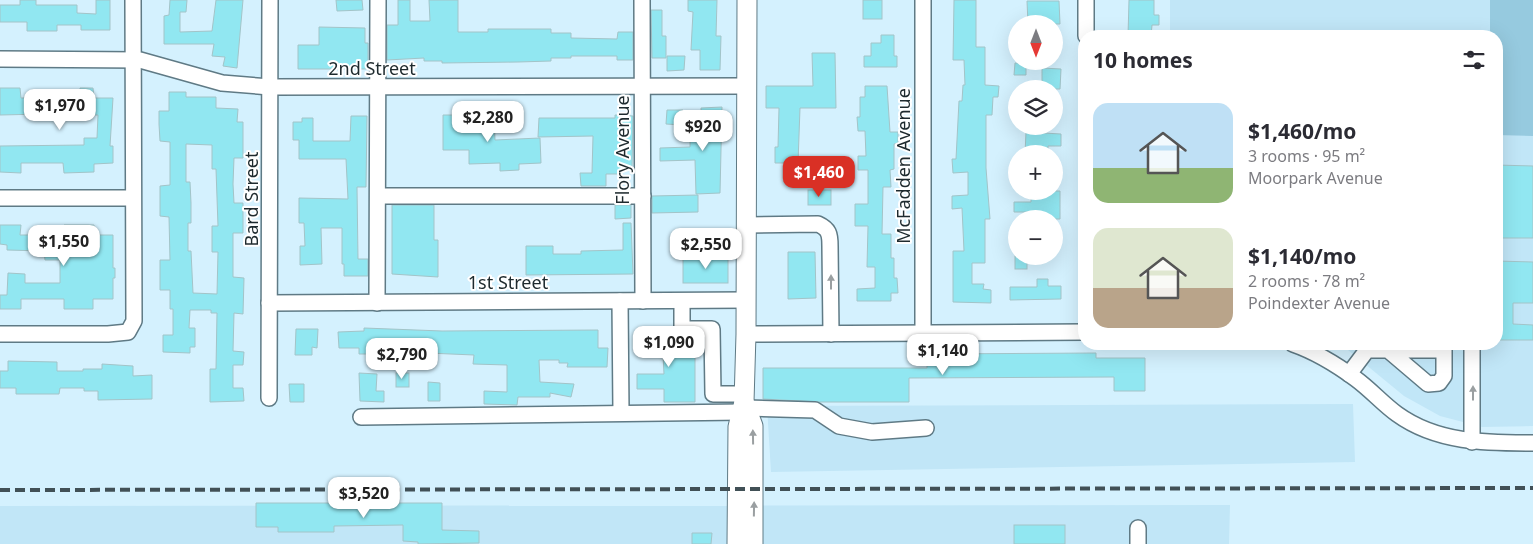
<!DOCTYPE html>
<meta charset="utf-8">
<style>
body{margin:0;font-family:"Noto Sans",sans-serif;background:#f2f2f3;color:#2b2b33;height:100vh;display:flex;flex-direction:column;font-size:19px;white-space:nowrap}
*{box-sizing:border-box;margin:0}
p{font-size:16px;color:#7c7c81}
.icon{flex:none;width:28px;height:28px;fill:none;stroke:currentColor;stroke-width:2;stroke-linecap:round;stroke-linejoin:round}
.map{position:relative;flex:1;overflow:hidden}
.details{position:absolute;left:1078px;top:30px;width:425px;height:320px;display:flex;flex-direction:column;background:#fff;border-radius:20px;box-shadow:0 5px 20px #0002}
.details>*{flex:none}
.needle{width:32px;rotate:180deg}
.buttons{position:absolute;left:1008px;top:15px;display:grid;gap:10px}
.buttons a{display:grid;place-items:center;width:55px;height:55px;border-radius:50%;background:#fff;box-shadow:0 5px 20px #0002;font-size:25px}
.price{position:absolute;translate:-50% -42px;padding:0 11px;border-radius:10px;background:#fff;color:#222;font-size:16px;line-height:32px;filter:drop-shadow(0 1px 2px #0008)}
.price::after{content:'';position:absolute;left:50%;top:30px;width:15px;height:11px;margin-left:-8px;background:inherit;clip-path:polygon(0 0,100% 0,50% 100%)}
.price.on{background:#d93025;color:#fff}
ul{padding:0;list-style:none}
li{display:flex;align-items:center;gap:15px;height:125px;padding:0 15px}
li span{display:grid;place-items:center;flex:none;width:140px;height:100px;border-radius:15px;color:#555}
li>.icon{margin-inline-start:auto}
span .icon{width:60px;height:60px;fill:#fffc;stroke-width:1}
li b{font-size:21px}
h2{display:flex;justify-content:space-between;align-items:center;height:60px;padding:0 15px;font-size:21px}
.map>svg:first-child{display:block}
.built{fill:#c1e6f7}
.green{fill:#96cadf}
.building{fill:#91e7f1;stroke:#a3c4c8;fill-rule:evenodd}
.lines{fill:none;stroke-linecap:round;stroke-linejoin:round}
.minor-casing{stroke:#5f7a85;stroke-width:18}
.major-casing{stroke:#5f7a85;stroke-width:21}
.minor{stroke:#fff;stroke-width:15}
.major{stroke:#fff;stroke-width:19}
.rail{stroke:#415056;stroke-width:4;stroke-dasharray:10 5;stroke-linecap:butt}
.oneway{fill:#9a9fa1}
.labels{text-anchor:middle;stroke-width:4;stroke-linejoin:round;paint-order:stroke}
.street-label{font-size:18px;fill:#1e2a2e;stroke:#fff}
</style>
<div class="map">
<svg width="1533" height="544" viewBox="0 0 1533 544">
<rect width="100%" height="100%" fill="#d4f1fe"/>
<g class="built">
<polygon points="1170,0 1533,0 1533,426 1482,427 1440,416 1404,396 1348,350 1335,344 1496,344 1496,36 1170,36"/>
<polygon points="1353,404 1355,462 771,472 767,406"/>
<polygon points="1230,505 1229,544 0,544 0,506"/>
</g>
<polygon class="green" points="1490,0 1533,0 1533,136 1496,135 1496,36 1490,36"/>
<g class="building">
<polygon points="20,0 36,0 36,5 77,5 77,13 96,14 96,0 110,0 110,30 81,30 81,25 57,25 57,31 27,31 27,22 0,22 0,5 20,5"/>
<polygon points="170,0 187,0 186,12 180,12 180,32 212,31 216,0 243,0 237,68 223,66 225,57 212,56 214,44 164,44 164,16 169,15"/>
<polygon points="336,0 362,0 363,10 337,11"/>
<polygon points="398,0 410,0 410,21 430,21 429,0 458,0 458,32 488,32 488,29 551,29 551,33 571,33 571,38 617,39 618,32 633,32 633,60 617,60 617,56 571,56 571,58 551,58 551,61 518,62 442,63 442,61 424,61 424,58 387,60 387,25 398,25"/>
<polygon points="688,0 717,0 716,36 721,36 720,70 700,70 700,50 691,50 693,12 688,11"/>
<rect x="863" y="0" width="19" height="19"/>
<polygon points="954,0 976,0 976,47 985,47 985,85 999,86 998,97 993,97 992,115 986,115 986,168 990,219 985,219 985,263 972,263 972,284 984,284 983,289 991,290 991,303 953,302 953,251 964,251 962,208 952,209 952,196 968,195 968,172 953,173 952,159 956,159 959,101 962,101 963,85 965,85 964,60 953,60"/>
<polygon points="1129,0 1154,0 1154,15 1159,15 1159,25 1152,25 1151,36 1128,36"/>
<polygon points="1027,1 1059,1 1060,24 1028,24"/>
<polygon points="651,10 662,10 662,36 666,36 666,58 652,58"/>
<polygon points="319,27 365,28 365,43 368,43 368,69 298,69 298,45 319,45"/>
<polygon points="881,35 894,35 894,56 897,56 897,67 864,67 864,56 871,56 871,43 881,43"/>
<polygon points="812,53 835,53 836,108 800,108 798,163 775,163 775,147 778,147 779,108 766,108 766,86 813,86"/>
<polygon points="667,56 685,56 684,70 667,71"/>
<polygon points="1015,63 1026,63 1026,75 1014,75"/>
<polygon points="1042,68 1061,69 1060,89 1042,89"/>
<polygon points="865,86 887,86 890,132 898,132 898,143 894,144 894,169 890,170 891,187 883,187 882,234 891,234 891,258 894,258 894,278 897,278 898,293 891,293 891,301 857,301 857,289 875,288 875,267 867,267 868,226 855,226 855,204 868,204 868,170 858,170 858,156 866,156 865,131 858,131 857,117 860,117 860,97 865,97"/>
<polygon points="0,88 20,88 21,98 64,98 64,92 80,92 80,88 93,88 94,98 113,98 110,146 113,146 113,163 94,164 94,172 64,173 63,163 21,163 21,173 0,172 0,146 84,145 84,138 97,138 98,115 71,115 71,119 44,119 44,114 0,115"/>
<path d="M169,92H186V97H216V108L238,109L237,122H243V158H234L233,184L234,203H243V233H233V277L244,278L243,314L234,313L233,351L244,352L243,365H233V388H243L244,401L210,402V369H216L217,313H211V310H190L189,328H195V347H190V353L163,352V335H173V309H170V290H160V260H170L169,217L160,216V186L170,185V142L160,141L159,124V111H169ZM186,144L212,145V169H216L218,226H212V252H218L217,294L193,293L191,251H188V223H191V203L190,182H186Z"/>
<polygon points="722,107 720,193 696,194 695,160 660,161 660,148 690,147 690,133 702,133 701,108"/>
<polygon points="667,110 683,110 682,125 666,124"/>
<polygon points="443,115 494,115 495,140 540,138 541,163 519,164 519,170 500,171 500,163 469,164 469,150 443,150"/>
<polygon points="615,115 633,116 632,169 621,168 621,174 606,174 606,186 581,186 580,173 592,173 593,136 538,137 539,118 615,118"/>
<polygon points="351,116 367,116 366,187 357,187 358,259 368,259 368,276 344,276 344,264 342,264 342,228 321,228 322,264 300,265 300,246 305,246 304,223 299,223 299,198 348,199 346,159 299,159 299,140 293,140 293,122 302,122 302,118 313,118 313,141 350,141"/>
<polygon points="1026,132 1061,134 1061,146 1048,146 1048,154 1025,154"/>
<polygon points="1496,165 1533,166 1533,238 1496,238"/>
<rect x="808" y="190" width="23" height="15"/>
<polygon points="1031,191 1060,191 1060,219 1041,219 1041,212 1014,212 1014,202 1031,202"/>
<polygon points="698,195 698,212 652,213 652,196"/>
<polygon points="392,205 434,205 434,240 438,240 438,277 392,274"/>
<polygon points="615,205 631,205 631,218 615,219"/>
<polygon points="623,223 631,223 633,274 526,275 526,246 553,246 553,254 581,254 581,251 623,250"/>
<polygon points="0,225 21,225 20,235 44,235 64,234 64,225 94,225 94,235 113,235 113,268 115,268 115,278 113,278 113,299 93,299 93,309 64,309 64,299 21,299 21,309 0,309 0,295 7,295 8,273 25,274 25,283 60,283 60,260 45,260 44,251 7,250 7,245 0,244"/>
<polygon points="788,252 815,252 816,298 788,299"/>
<rect x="1015" y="256" width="12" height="13"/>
<rect x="683" y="257" width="45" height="26"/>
<polygon points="1496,261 1533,262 1533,303 1513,303 1513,324 1533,325 1533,340 1496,340"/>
<polygon points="1037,279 1048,279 1048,286 1061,286 1061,299 1010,300 1010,287 1037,287"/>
<polygon points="364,328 442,331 598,330 598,348 608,348 607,367 567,367 568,363 559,363 559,360 539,360 540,382 574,384 571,397 550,393 550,397 518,397 517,405 484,404 484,391 507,392 507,365 473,364 474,355 404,352 403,354 359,354 359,348 339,348 338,332 364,331"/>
<polygon points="296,329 318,329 317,348 312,347 312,355 295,355"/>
<polygon points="640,330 662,330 662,345 695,345 695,402 664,402 664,389 637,389 637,374 664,374 663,354 640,355"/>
<polygon points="1096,353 1096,358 1145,358 1145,391 1114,391 1114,377 909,378 909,402 819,402 763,399 763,368 927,368 927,354"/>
<polygon points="8,361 57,362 57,371 83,371 83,369 102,369 102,364 133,366 133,376 152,375 152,399 98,400 98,391 84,391 84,388 60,388 59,394 16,394 16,388 0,388 0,371 8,371"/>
<polygon points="359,373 377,374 376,391 384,391 384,402 360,401"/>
<rect x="396" y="373" width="13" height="14"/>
<polygon points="428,382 440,383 440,401 428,401"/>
<polygon points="289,384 304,384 304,402 290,402"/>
<polygon points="256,503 442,503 442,530 479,531 479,543 418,544 418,542 403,541 403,525 334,526 334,532 278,532 278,527 256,527"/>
<rect x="1014" y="525" width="51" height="19"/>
<polygon points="692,533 712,533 711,544 692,544"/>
</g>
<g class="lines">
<defs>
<g id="minor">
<polyline points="642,0 643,301"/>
<polyline points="1086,0 1086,36"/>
<polyline points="0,59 140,60 222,83 270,87 747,86"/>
<polyline points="378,196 643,196"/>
<polyline points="0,198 133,198"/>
<path d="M747,225L818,224C829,229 830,234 830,246L831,334"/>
<polyline points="620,301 621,413"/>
<polyline points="682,301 682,329 712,329 713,394 745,394"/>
<polyline points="269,303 747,300"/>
<polyline points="377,303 378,0"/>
<polyline points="923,332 923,0"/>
<polyline points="0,334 108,334 128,332 134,321 133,0"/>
<polyline points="746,334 1084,332"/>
<path d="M1293,344C1316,352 1337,365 1356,379C1371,390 1383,404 1397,414C1437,443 1486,443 1533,443"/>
<polyline points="1349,374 1367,350 1444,350 1444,376 1439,383 1428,384 1388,350"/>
<polyline points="269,398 270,0"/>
<polyline points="747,408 815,410 839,426 872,432 926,428"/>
<polyline points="361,417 742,412"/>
<polyline points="1472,442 1472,344"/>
<polyline points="1138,544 1138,528"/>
</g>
<g id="major">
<polyline points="744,402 753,426 753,544"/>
<polyline points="737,544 738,427 744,402 746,334 747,0"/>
</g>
</defs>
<use href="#minor" class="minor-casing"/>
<use href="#major" class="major-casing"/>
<use href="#minor" class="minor"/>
<use href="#major" class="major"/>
<polyline class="rail" points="0,490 1533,488"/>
</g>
<defs><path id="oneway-solid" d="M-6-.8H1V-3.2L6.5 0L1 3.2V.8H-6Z" transform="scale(1.25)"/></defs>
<g class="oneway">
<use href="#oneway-solid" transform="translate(831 282) rotate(-90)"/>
<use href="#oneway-solid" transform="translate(1473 393) rotate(-90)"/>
<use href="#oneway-solid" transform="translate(753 437) rotate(-91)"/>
<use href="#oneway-solid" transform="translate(754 509) rotate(-89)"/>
</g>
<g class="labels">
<g class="street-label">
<text x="372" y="75">2nd Street</text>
<text transform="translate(623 150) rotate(-90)" y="6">Flory Avenue</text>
<text transform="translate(904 166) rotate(-90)" y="6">McFadden Avenue</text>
<text transform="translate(252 199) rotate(-90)" y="6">Bard Street</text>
<text x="508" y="289">1st Street</text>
</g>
</g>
</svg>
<div class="buttons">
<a><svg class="needle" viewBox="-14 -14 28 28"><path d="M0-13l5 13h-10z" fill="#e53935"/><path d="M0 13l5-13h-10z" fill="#7c7c81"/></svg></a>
<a><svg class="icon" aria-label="layers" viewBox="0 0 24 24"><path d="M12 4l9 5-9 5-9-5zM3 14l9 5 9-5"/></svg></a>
<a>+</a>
<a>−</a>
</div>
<b class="price" style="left:60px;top:131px">$1,970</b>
<b class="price" style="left:488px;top:143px">$2,280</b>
<b class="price" style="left:703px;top:152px">$920</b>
<b class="price on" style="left:819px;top:198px">$1,460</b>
<b class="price" style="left:64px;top:267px">$1,550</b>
<b class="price" style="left:706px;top:270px">$2,550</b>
<b class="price" style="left:669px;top:368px">$1,090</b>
<b class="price" style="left:943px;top:376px">$1,140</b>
<b class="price" style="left:402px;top:380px">$2,790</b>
<b class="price" style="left:364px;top:519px">$3,520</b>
<section class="details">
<h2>10 homes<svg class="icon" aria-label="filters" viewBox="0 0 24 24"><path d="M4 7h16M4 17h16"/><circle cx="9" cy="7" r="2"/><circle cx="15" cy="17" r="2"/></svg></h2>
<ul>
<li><span style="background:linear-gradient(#bfe0f5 65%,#8fb573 0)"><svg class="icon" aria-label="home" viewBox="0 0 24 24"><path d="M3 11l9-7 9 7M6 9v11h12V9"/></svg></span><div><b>$1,460/mo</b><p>3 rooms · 95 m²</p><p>Moorpark Avenue</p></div></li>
<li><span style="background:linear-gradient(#dfe7d0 60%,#b9a48a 0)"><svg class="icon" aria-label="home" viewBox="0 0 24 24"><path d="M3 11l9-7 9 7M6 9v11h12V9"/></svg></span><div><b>$1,140/mo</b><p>2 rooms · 78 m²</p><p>Poindexter Avenue</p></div></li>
</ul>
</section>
</div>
